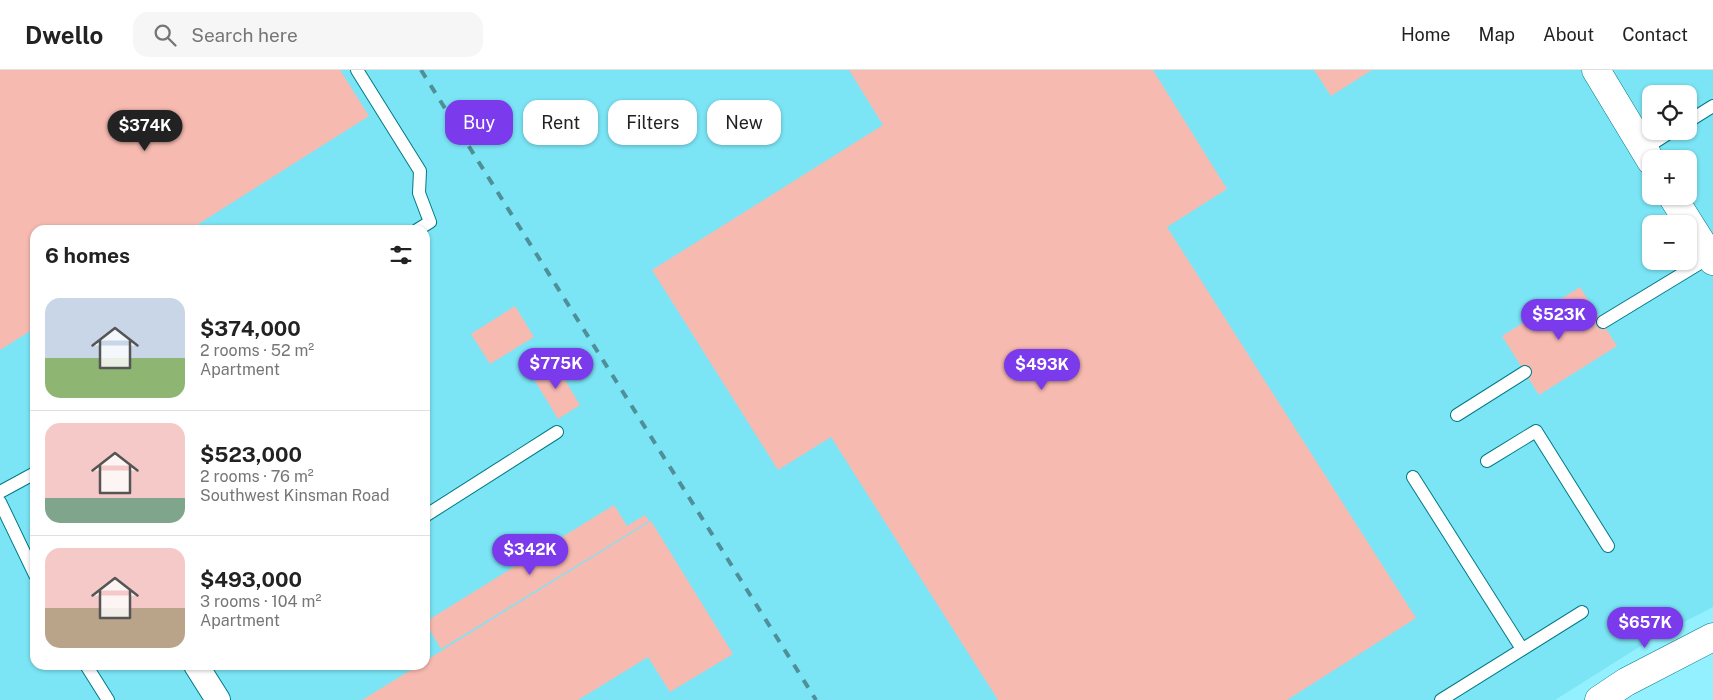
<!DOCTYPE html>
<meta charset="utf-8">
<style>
body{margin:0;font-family:"Public Sans",sans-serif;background:#f6f6f6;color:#222;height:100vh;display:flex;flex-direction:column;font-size:19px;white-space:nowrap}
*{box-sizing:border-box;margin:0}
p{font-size:16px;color:#767676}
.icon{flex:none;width:28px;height:28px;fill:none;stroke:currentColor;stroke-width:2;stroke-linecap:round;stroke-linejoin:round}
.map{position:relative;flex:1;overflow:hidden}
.side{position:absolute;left:30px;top:155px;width:400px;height:445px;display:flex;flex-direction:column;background:#fff;border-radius:15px;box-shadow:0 1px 4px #0004}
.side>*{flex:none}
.top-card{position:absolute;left:445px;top:30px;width:475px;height:45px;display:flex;gap:10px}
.tools{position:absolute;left:1642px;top:15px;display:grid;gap:10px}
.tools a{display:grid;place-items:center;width:55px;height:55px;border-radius:10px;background:#fff;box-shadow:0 1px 4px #0004;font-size:25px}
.price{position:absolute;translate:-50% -42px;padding:0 11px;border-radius:18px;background:#7c3aed;color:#fff;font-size:16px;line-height:32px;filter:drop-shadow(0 1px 2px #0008)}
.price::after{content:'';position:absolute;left:50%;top:30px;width:15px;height:11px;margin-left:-8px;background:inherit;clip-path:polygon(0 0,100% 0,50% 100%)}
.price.on{background:#222;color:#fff}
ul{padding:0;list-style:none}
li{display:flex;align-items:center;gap:15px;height:125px;padding:0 15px}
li+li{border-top:1px solid #e0e0e0}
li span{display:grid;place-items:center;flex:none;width:140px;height:100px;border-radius:15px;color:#555}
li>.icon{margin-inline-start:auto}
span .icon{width:60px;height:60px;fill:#fffc;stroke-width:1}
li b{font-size:21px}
h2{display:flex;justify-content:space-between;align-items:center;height:60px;padding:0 15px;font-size:21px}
.chip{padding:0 18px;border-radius:15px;background:#fff;box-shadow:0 1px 4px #0004;font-size:18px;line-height:45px}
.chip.on{background:#7c3aed;color:#fff}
header{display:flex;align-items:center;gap:30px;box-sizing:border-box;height:70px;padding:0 25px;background:#fff;border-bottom:1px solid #e0e0e0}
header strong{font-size:24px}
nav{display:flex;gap:28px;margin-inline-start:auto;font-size:18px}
.search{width:350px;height:45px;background:#f6f6f6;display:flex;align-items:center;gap:12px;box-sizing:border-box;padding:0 18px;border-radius:15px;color:#767676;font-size:19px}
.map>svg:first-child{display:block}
.built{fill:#7be5f5;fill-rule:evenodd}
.building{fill:#f7bab1}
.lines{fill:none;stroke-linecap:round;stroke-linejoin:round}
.service-casing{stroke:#007a87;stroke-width:14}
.minor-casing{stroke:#007a87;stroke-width:26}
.tertiary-casing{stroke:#007a87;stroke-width:29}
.secondary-casing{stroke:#007a87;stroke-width:29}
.service{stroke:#fff;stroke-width:12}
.minor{stroke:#fff;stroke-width:24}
.tertiary{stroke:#fff;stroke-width:28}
.secondary{stroke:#fff;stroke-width:28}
.rail{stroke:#4e8f98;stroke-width:4;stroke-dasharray:9 9;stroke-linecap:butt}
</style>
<header>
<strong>Dwello</strong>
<div class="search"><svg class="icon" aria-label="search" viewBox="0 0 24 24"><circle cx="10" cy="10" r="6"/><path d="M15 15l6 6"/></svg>Search here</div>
<nav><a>Home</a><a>Map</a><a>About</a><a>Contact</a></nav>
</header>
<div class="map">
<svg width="1713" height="630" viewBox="0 0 1713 630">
<rect width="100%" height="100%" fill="#93f1ff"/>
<path class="built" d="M0,0H1713V537L1655,567L1555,630H0ZM1651,24H1689V61H1651ZM1651,89H1689V126H1651ZM1651,154H1689V191H1651ZM35,160H425V595H35Z"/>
<g class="building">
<polygon points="0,0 340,0 369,46 189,160 35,160 35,258 0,280"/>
<polygon points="849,0 1153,0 1227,119 1167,157 1416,548 1287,630 998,630 831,367 778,400 652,200 883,55"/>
<polygon points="1314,0 1372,0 1331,26"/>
<polygon points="1580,217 1617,276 1539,325 1502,266"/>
<polygon points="515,236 534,267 490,294 471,264"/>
<polygon points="554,292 580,335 558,349 532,306"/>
<polygon points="614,435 627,456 645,445 649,451 441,579 425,552"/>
<polygon points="651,451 733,584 670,622 648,587 578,630 362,630 419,595 425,595 425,591"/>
</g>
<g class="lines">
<defs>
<g id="service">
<polyline points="357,0 420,101 419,123 430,152 417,160"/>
<polyline points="1689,51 1713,36"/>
<polyline points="1644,79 1672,61"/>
<polyline points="1603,252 1710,187"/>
<polyline points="1457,345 1525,302"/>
<polyline points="1487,391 1536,361 1608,476"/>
<polyline points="1413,407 1522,579"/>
<polyline points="0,422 35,403"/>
<polyline points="0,432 35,505"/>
<polyline points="425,446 557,362"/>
<polyline points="86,595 108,630"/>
<polyline points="1441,630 1582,542"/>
</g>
<polyline id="minor" points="196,595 218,630"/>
<polyline id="tertiary" points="1599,630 1626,612 1713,567"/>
<g id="secondary">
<polyline points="1596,0 1651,91"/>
<polyline points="1672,126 1713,191"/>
</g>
</defs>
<use href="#service" class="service-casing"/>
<use href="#minor" class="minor-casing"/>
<use href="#tertiary" class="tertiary-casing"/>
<use href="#secondary" class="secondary-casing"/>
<use href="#service" class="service"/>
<use href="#minor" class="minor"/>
<use href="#tertiary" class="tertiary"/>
<use href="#secondary" class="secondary"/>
<polyline class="rail" points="421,0 816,630"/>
</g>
</svg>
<div class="tools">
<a><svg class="icon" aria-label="locate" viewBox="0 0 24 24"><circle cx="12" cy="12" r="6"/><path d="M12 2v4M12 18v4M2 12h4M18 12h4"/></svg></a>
<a>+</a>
<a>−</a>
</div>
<b class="price on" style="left:145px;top:82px">$374K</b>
<b class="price" style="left:1559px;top:271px">$523K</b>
<b class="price" style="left:556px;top:320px">$775K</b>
<b class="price" style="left:1042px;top:321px">$493K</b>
<b class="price" style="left:530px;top:506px">$342K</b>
<b class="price" style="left:1645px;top:579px">$657K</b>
<div class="top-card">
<a class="chip on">Buy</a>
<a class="chip">Rent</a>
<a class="chip">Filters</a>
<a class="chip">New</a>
</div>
<section class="side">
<h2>6 homes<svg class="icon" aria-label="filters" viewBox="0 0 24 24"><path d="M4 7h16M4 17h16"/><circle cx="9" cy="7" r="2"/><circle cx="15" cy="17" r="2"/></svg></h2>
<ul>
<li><span style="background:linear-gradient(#c9d6e8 60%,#8fb573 0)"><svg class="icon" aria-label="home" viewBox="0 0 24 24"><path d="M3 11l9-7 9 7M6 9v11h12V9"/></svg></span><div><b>$374,000</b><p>2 rooms · 52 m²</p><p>Apartment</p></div></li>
<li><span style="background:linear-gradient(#f6c9c9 75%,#7fa58c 0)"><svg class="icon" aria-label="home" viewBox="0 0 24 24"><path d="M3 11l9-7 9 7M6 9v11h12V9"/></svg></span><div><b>$523,000</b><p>2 rooms · 76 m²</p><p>Southwest Kinsman Road</p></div></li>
<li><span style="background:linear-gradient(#f6c9c9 60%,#b9a48a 0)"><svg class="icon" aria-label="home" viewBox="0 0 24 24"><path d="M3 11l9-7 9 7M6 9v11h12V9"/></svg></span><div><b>$493,000</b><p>3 rooms · 104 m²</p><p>Apartment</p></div></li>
</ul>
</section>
</div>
